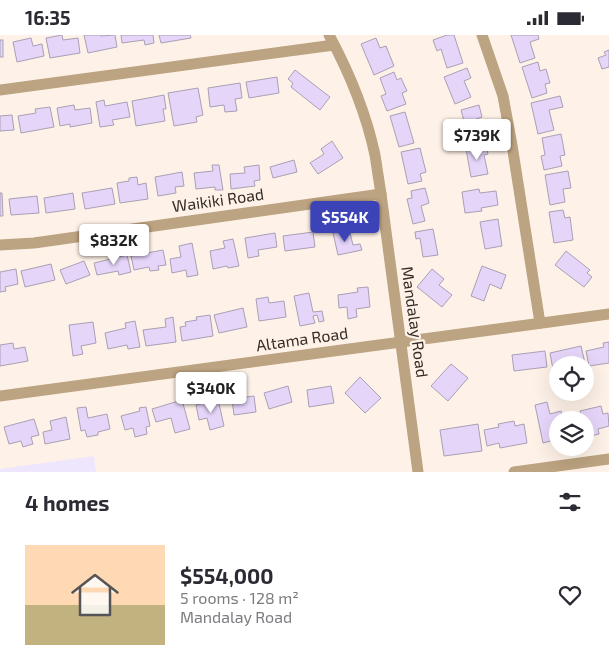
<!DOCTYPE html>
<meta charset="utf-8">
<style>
body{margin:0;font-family:"Exo 2",sans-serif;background:#f2f2f3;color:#2b2b33;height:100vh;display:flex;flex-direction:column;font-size:19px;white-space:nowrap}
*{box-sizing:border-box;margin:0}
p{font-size:16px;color:#7c7c81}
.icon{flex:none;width:28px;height:28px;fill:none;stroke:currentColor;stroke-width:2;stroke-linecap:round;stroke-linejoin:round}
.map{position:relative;height:437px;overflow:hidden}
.panel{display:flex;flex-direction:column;background:#fff;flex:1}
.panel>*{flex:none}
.tools{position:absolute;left:549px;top:321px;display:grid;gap:10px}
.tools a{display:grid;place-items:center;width:45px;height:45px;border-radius:50%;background:#fff;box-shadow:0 5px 20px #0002;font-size:25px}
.price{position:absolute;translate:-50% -42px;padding:0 11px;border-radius:5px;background:#fff;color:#222;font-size:16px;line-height:32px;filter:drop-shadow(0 1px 2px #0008)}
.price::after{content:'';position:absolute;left:50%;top:30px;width:15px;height:11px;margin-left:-8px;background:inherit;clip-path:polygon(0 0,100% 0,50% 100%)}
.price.selected{background:#3b43b7;color:#fff}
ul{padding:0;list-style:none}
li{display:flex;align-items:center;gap:15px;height:125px;padding:0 25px}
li+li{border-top:1px solid #e1e1e2}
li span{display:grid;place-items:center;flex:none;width:140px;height:100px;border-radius:0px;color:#555}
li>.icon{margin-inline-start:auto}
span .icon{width:60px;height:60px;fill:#fffc;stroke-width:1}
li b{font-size:21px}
h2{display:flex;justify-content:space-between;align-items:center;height:60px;padding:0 25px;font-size:21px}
.status{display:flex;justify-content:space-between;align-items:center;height:35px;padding:0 25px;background:#fff;direction:ltr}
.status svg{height:14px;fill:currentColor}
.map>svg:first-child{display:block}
.education{fill:#ede6fc}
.building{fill:#e5d5f9;stroke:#a9a0b4}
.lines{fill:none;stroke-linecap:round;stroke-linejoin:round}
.minor{stroke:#bca381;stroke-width:11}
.labels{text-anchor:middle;stroke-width:4.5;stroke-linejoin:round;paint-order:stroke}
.street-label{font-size:16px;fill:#332b25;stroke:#fef2e8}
</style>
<div class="status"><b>16:35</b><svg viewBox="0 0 49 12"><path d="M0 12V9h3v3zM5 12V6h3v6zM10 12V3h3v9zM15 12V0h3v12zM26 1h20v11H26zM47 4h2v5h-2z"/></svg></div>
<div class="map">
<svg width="609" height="437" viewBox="0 0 609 437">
<rect width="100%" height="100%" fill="#fef2e8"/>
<polygon class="education" points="94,421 96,437 0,437 0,434"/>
<g class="building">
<polygon points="62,0 63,5 78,3 80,18 50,23 46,3"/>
<polygon points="84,0 101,0 101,1 115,0 117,12 88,18"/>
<polygon points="121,0 153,0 154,8 145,10 144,5 122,8"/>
<polygon points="159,0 190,0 191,3 161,8"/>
<polygon points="447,0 454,0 463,28 447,33 441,14 437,16 433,5"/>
<polygon points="511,0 538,0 539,4 530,7 535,23 520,28"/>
<polygon points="31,3 33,11 42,9 44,21 17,27 13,7"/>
<polygon points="376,3 380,13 386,11 394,31 374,40 361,9"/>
<rect x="0" y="5" width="3" height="17"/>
<polygon points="609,15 609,32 602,34 598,23 606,20 604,17"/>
<polygon points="538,27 540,36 546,34 550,48 545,49 547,58 532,63 522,32"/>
<polygon points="467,33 471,43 464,46 471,62 455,69 444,42"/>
<polygon points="295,35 330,62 320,75 291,52 293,48 288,44"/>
<polygon points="394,37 397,45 401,43 407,56 402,58 406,69 387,76 381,61 386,59 380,43"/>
<polygon points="277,42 279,58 249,63 246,47"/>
<polygon points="240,48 242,63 235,64 237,76 225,77 224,70 210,72 208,53"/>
<polygon points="198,53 203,80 196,82 197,87 174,91 168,58"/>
<polygon points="164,60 166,74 163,74 165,86 136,91 132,66"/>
<polygon points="560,61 563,72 549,75 554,95 538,99 531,68"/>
<polygon points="104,65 105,71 127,67 130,82 112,85 114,90 100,92 96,67"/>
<polygon points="74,70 75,75 90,73 92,88 70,92 70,89 60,91 57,73"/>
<polygon points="479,70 482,82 476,84 481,101 468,105 465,94 461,95 459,87 464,86 461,75"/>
<polygon points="50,72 54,92 21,98 18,81 36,78 35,74"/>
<polygon points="405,77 414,108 399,112 390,81"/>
<polygon points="12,80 14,95 0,96 0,81"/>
<polygon points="561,99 565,120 560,121 562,131 544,135 541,121 545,120 542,103"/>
<polygon points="332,106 343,123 318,139 310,128 324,119 321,114"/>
<polygon points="486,110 488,119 484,120 488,139 471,142 466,114"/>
<polygon points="420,113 426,137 420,139 422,146 408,149 401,117"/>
<polygon points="294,125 297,137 273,143 270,132"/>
<polygon points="212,130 219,130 223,155 215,155 215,152 196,154 194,138 213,136"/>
<polygon points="259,130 260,145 254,146 255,151 231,154 230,139 245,138 244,132"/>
<polygon points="568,136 571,153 563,154 565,167 550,170 545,140"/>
<polygon points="182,137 184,151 175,152 176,158 158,161 155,142"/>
<polygon points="137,142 138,150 146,148 148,164 120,168 117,148 129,146 129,143"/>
<polygon points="112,153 115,169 85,174 82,158"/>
<polygon points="425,153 429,168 421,171 425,186 413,189 407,164 412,163 411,156"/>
<polygon points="479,154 480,158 496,156 498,170 481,173 482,176 465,178 462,157"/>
<polygon points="0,158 2,158 3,181 0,181"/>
<polygon points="73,158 75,174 46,178 44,163"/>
<polygon points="37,161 39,178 11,180 9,164"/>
<polygon points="563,175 565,183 570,182 573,205 554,208 549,177"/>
<polygon points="498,184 502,211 485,214 480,187"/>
<polygon points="349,194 353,210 360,209 362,215 338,220 333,198"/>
<polygon points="433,194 438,220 423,222 420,203 416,204 415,197"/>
<polygon points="313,197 315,212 285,216 283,201"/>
<polygon points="275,198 277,212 258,215 259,221 248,223 245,203"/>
<polygon points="233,204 239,231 228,233 227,231 213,234 210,216 225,213 223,206"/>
<polygon points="192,208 198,240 187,242 186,235 172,238 170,224 181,222 179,211"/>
<polygon points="163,215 166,230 158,231 159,235 150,236 149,232 134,235 131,221"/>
<polygon points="566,216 590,235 587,238 592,242 584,252 555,230"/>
<polygon points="127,220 131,237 119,240 118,236 97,240 94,228"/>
<polygon points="84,226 90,240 66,249 60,235"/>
<polygon points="51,229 55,245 25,252 21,236"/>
<polygon points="482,231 506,240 501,254 490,249 484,266 471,261"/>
<polygon points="16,234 18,249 5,252 6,256 0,257 0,237"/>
<polygon points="432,234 444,244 439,250 452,260 442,272 417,252"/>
<polygon points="368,252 370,272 356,274 357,282 348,284 347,272 339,273 338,260 358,257 357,253"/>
<polygon points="309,258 313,277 322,276 324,286 319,287 317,280 313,281 315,288 300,291 294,261"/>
<polygon points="268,262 269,268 284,266 286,282 259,286 256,264"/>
<polygon points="243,273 247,292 219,298 214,280"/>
<polygon points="210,280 213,301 182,306 180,292 186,291 185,287 197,285 196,282"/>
<polygon points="173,282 176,307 146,311 143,295 166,292 165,284"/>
<polygon points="135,286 140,312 128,314 127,310 108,314 105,298 126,293 125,288"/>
<polygon points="93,287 96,308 81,311 83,319 73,321 69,290"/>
<polygon points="609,307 609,328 589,331 586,316 604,312 603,308"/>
<polygon points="13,308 14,314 25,312 28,326 0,331 0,310"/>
<polygon points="581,311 585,328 574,330 558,330 558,339 554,340 550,318"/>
<polygon points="545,316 547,332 514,336 512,320"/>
<polygon points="451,329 468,343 448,366 431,351"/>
<polygon points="360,342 381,363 365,378 345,358"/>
<polygon points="288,351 292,367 269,374 264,358"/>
<polygon points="331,351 334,368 309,372 307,355"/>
<polygon points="254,361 256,377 234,380 232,364"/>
<polygon points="218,364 224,391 210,395 207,383 199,385 196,370"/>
<polygon points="182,365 190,394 175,398 171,383 156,387 152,374"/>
<polygon points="547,367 550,379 561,376 563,385 558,385 558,404 543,408 535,370"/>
<polygon points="601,371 603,379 608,378 609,391 598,394 599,399 586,402 585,397 585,385 582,385 580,376"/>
<polygon points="86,372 88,383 107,379 110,394 98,397 98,400 87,402 85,395 81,396 77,373"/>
<polygon points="146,372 150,391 146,392 147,399 135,402 133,393 125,395 121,381 140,376 139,373"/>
<polygon points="66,382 70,404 45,409 43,397 52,395 50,386"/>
<polygon points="34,384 39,400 31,402 33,409 23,412 21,406 9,409 4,392"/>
<polygon points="514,386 515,391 524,389 527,408 500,413 499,408 487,411 484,395 499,392 498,389"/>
<polygon points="478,389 482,416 444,421 440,395"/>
</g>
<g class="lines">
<g class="minor">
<path d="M329,0C349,37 366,78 375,120C377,133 379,146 381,159L418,437"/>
<polyline points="482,0 503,61 512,110 540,288"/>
<polyline points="0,55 334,10"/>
<polyline points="0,210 34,208 381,159"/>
<polyline points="0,361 609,279"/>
<polyline points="514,437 609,424"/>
</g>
</g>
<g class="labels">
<g class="street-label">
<text transform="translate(218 165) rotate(-8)" y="6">Waikiki Road</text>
<text transform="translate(415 287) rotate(82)" y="6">Mandalay Road</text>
<text transform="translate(302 304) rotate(-8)" y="6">Altama Road</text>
</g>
</g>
</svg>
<div class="tools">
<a><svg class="icon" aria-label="locate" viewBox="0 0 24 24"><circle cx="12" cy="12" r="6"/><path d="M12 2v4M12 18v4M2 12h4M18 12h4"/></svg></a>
<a><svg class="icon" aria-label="layers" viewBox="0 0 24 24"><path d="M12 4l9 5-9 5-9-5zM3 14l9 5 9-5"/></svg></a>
</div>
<b class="price" style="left:477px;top:126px">$739K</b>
<b class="price selected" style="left:345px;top:208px">$554K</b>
<b class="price" style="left:114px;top:231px">$832K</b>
<b class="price" style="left:211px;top:379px">$340K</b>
</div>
<section class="panel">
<h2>4 homes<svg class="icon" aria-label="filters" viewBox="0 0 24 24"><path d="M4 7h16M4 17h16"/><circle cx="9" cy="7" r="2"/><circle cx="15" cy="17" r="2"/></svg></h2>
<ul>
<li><span style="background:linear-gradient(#ffd9b3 60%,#c2b280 0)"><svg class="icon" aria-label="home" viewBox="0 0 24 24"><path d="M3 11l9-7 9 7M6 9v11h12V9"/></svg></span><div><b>$554,000</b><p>5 rooms · 128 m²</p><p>Mandalay Road</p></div><svg class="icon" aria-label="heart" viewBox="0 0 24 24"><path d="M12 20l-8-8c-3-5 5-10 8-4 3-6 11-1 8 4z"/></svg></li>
</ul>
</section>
